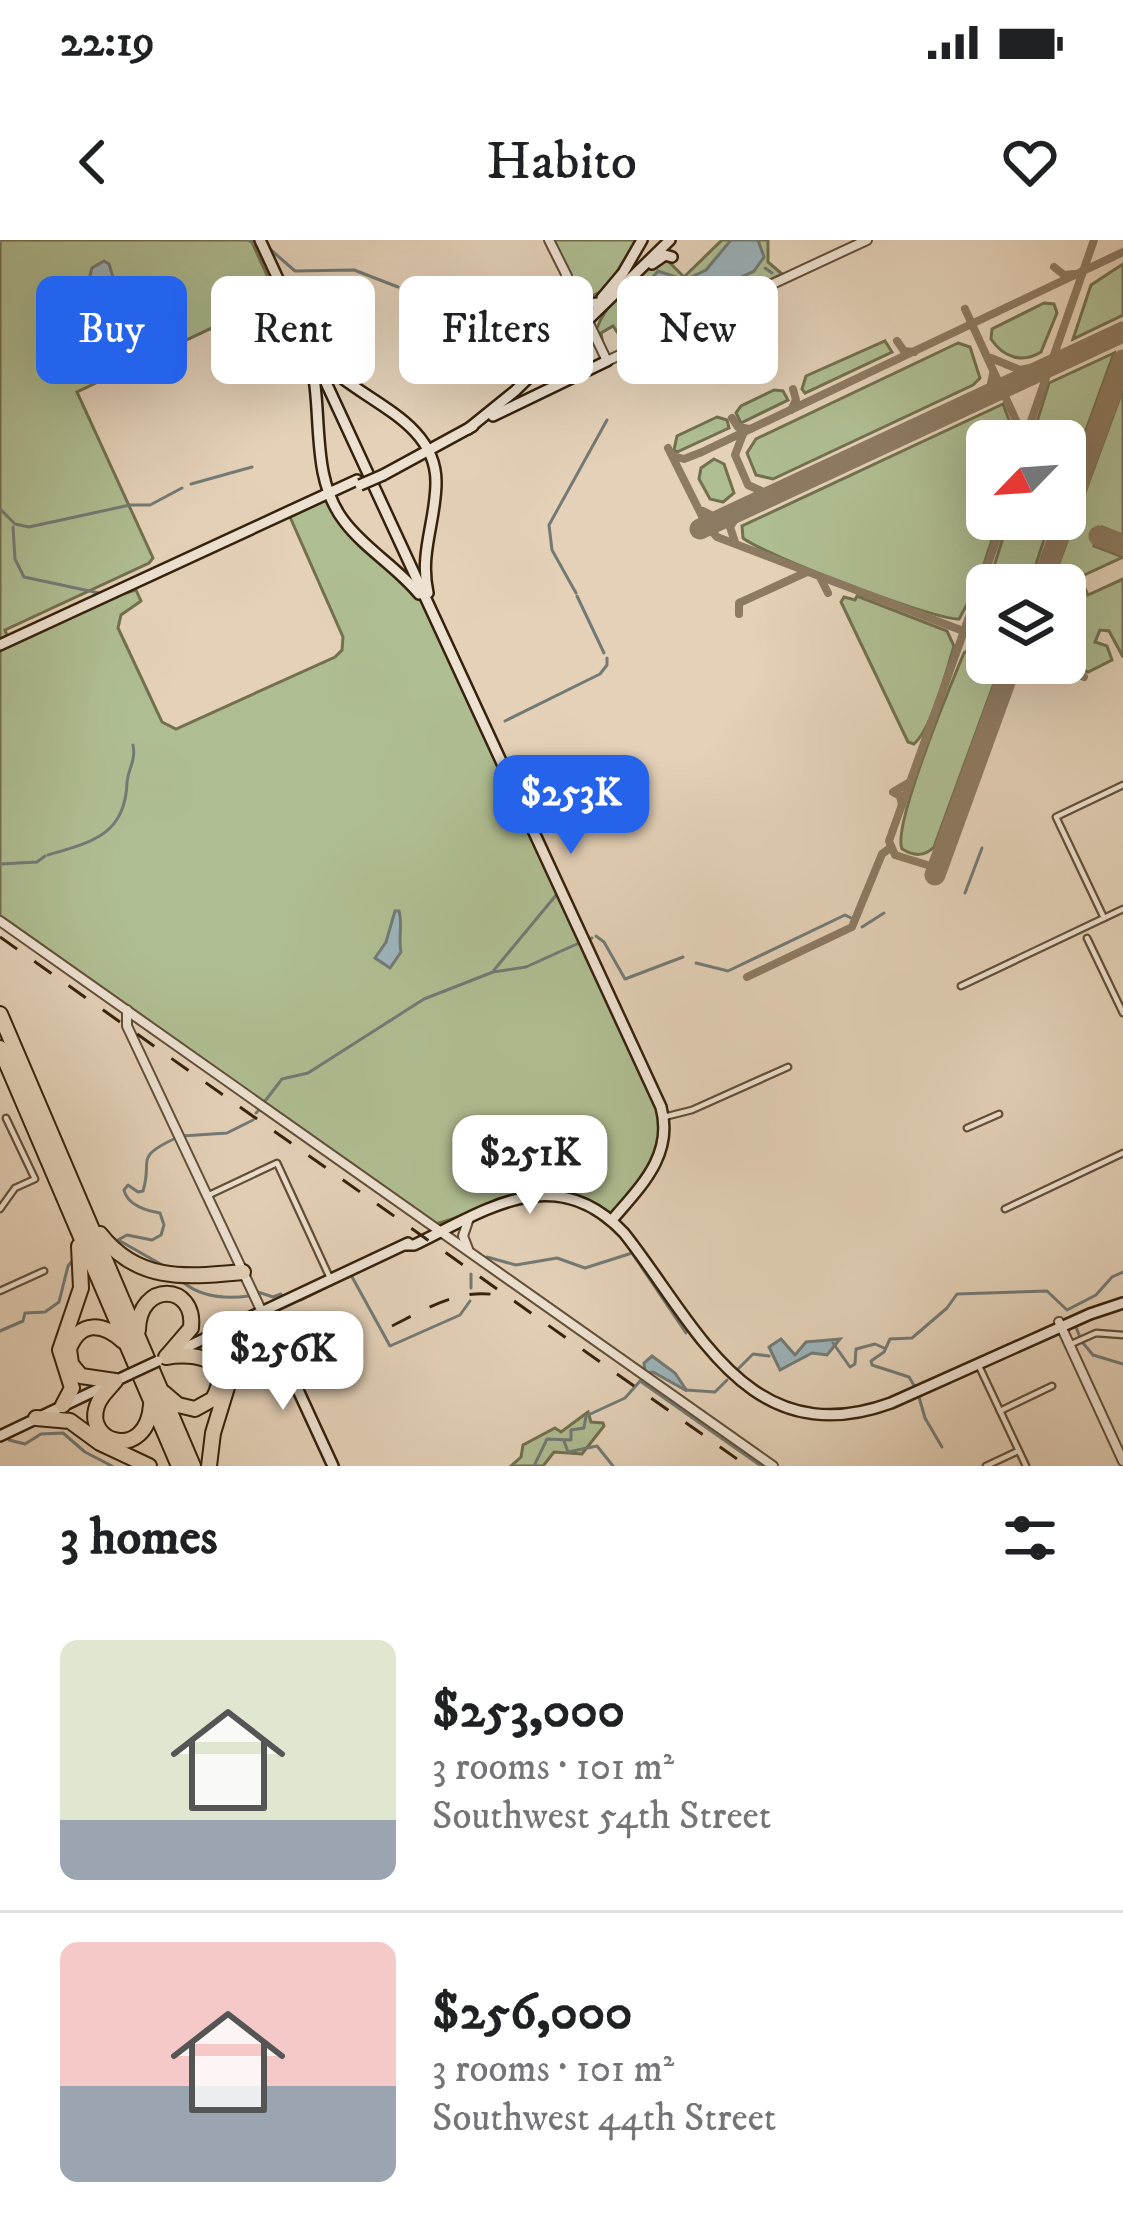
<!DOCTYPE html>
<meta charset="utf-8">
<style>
body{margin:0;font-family:"IM FELL DW Pica",serif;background:#f2f2f2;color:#202124;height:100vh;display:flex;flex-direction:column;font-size:45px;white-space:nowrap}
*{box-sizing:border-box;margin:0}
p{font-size:39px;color:#757577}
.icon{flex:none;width:66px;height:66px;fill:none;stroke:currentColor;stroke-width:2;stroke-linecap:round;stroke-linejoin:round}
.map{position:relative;height:1226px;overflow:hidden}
.panel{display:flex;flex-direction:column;background:#fff;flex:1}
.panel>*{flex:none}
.banner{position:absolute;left:36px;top:36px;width:1053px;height:108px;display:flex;gap:24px}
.needle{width:78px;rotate:245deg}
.fabs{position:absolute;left:966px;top:180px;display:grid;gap:24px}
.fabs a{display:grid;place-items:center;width:120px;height:120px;border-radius:18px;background:#fff;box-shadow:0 12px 48px #0002;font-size:60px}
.price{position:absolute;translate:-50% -102px;padding:0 27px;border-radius:24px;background:#fff;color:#222;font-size:39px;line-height:78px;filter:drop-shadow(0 3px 6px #0008)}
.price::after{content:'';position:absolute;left:50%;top:72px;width:36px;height:27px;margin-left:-18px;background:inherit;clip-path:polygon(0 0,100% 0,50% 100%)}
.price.current{background:#2563eb;color:#fff}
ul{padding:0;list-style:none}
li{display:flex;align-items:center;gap:36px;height:300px;padding:0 60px}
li+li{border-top:3px solid #e0e0e0}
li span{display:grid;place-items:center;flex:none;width:336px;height:240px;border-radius:18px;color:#555}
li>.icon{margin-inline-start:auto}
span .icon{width:144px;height:144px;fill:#fffc;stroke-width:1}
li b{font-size:51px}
h2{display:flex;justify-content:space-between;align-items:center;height:144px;padding:0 60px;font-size:51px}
.tag{padding:0 42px;border-radius:18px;background:#fff;box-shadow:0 12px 48px #0002;font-size:42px;line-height:108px}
.tag.current{background:#2563eb;color:#fff}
.status{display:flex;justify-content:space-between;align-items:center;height:84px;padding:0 60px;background:#fff;direction:ltr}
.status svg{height:33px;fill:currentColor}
header{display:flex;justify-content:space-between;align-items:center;height:156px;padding:0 60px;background:#fff;font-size:54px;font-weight:600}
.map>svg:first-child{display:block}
.green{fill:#afbd92;stroke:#72704e;stroke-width:3}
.water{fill:#9cb4bb;stroke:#737a75;stroke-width:3}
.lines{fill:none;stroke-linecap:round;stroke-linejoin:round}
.stream{stroke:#737a75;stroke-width:3}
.taxiway{stroke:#8d7a62;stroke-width:8}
.runway{stroke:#8d7a62;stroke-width:21}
.minor-casing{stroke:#624e36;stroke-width:9}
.tertiary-casing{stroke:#624e36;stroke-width:12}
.secondary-casing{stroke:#36220b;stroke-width:14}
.motorway-casing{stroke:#36220b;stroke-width:18}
.minor{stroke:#ede1d1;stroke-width:4.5}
.tertiary{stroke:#ede1d1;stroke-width:8}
.secondary{stroke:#ede1d1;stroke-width:9}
.motorway{stroke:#e4d1b8;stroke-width:14}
.rail{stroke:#36220b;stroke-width:3;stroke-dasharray:21 21;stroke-linecap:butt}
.secondary-bridge-casing{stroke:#36220b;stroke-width:14;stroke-linecap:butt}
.secondary-bridge{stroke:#ede1d1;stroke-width:9}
</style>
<div class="status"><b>22:19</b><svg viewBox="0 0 49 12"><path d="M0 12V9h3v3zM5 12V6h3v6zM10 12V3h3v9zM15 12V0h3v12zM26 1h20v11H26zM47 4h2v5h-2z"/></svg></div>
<header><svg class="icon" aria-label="back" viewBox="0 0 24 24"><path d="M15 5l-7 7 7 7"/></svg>Habito<svg class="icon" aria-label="heart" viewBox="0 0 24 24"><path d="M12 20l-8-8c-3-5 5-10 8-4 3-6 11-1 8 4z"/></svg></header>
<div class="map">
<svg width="1123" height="1226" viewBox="0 0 1123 1226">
<rect width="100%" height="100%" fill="#e4d1b8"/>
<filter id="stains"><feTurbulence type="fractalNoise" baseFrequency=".00167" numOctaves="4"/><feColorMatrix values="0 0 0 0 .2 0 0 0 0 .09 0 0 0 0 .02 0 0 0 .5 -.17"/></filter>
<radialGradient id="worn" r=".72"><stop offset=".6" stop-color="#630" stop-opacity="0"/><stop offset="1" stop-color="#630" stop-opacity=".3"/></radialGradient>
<g class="green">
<polygon points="0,0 251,0 277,57 77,152 153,318 149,323 5,390 7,396 0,399"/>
<polygon points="553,0 638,0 605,50 583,60"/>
<path d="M722,0H768V22L782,34L637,105L630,94L620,96L613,86L601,93L603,105L596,90C607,60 637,37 664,17L684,37Z"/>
<polygon points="1123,24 1123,75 1073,99 1091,45"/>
<path d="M1044,63L1054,64L1057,73L1041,112C1022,124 1003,117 991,99L992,89Z"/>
<polygon points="885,101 892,112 805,153 802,149 806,136"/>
<polygon points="958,103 970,107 980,138 973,145 773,239 756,235 747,213 756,199"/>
<polygon points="1114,113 1065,248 1065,201 1031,201 1049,143"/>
<polygon points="1123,149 1123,295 1102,287 1094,306 1123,317 1080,337 1088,355 1123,339 1123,417 1109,391 1100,390 1095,402 1107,406 1112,420 1088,432 1065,423 1065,345 1051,345"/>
<polygon points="774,150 783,151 788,160 741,183 736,173 741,166"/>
<path d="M1003,164L1017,201H987V279H999L976,348L959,379C933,380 764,315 743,298L742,286Z"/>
<polygon points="717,177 727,180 729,188 677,212 674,210 677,196"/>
<polygon points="714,219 724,224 734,253 723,262 710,259 699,239 701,228"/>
<path d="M325,259L413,348L423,364L655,862C670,910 642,940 612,974C597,968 584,958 567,954C517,941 481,973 435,984L0,679V409L112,357L136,350L141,361L121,375L118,388L162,482L176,489L335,417L342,410L343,397L290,277Z"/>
<polygon points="1009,279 1051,279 1029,345 988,345"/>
<path d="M857,356L947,391L954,406C946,432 932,488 914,504L908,502L841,362L844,357L855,360Z"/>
<path d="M976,404L987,407V423H1000V427L934,607C924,617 914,616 902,609C892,586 951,444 964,413Z"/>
<polygon points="588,1172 591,1182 603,1183 604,1186 582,1214 554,1212 543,1226 511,1226 521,1217 523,1205 555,1188 561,1192"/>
</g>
<g class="water">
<path d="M731,0H758L764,17L754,31L719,48L701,41C691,55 688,62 670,64L661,59L652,38L658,31L685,40L706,30Z"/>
<polygon points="104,21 109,24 116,47 113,55 105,54 89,39 92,28"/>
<path d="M395,671H399C403,684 398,697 401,712L390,728L375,718L386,702Z"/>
<polygon points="781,1099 795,1115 806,1102 840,1099 827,1115 812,1113 780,1130 769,1107"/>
<polygon points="652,1116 675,1133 687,1151 653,1132 645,1133 644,1123"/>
</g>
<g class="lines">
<g class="stream">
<polyline points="248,0 253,3"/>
<polyline points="0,2 1,0"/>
<polyline points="271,10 295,31 354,30 398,47"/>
<polyline points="765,28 772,33"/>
<polyline points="191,244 252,227"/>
<polyline points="0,269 15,284 29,287 130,265 150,265 182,248"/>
<polyline points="13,287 15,319 24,337 99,353"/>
<polyline points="576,353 552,310 549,285 607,180"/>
<polyline points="577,356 604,413"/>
<polyline points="505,481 600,434 607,425 607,418"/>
<path d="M48,615C92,602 125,595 127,543C128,528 136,522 133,505"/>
<polyline points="0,624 37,622 45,616"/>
<polyline points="965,653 982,608"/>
<polyline points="862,687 884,673"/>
<polyline points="596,696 604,702 625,739 683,717"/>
<polyline points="589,699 592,698"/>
<polyline points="696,723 728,731 845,675 851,678"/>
<polyline points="494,730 557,654"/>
<polyline points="265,861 282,839 308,833 424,759 493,732 526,727 579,703"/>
<polyline points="256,873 260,869"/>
<polyline points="182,896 227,893 253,880"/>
<path d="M116,1001L127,995L152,1000L161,995L164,985L160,973C147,971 127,965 124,950L128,945L138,952L143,951C153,919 133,918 176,898"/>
<polyline points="120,1001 164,1026"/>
<polyline points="487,1017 516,1025 557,1018 585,1028 632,1013 686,1093"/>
<path d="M184,1043C203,1058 226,1059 249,1056"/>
<polyline points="471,1048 471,1034"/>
<polyline points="258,1052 273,1057 281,1054"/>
<polyline points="301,1060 351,1035 390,1106 460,1075 470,1061"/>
<polyline points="1075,1085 1080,1097"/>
<polyline points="0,1091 23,1081 25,1073 45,1072 59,1062 68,1026 73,1020"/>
<polyline points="833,1103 850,1127 855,1124 856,1109 875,1104 884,1108"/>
<polyline points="1083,1103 1093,1115 1123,1124"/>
<polyline points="737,1130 753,1114 769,1116"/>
<polyline points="640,1141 761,1226"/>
<polyline points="915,1147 909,1137 872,1125 871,1121 884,1112 890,1099 912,1098 947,1068 957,1054 1047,1051 1067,1070 1096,1055 1112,1037 1123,1032"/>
<polyline points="686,1150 715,1152 727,1140"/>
<polyline points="919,1157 925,1178 942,1207"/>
<polyline points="9,1200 25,1204 41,1194 63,1193 85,1212 112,1226"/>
<polyline points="564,1201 568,1212 597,1206 613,1226"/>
<polyline points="534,1226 547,1199 571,1200 571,1190 584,1188 586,1176 625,1158 641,1140"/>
</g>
<g class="taxiway">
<polyline points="1054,27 1064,35 1074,34"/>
<polyline points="965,69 1025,200"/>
<polyline points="897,101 904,111 914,112"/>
<polyline points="991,118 1020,130 1055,123"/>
<polyline points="979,159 990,148 993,134"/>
<polyline points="791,170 796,160 793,149"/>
<polyline points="732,178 738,187 750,189"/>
<polyline points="743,194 735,215 748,245 768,254 789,248"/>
<polyline points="1024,201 1094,0"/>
<polyline points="668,208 707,286 717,297 987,400"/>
<polyline points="673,216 684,219 702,212 1123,12"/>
<polyline points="703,271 715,277 730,275"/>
<polyline points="1059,295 1060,279"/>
<polyline points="735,302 730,287 741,270"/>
<polyline points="820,337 828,353"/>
<polyline points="739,374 739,363 807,332"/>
<polyline points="1048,423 1084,437"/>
<polyline points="1006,439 1017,423"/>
<polyline points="902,565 900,556 893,552 910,542"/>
<polyline points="937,628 895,615 889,601 1004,279"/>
<polyline points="747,737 852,687 882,614 890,608"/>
</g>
<g class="runway">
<polyline points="1065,279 1123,120"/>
<polyline points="700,289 1123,92"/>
<polyline points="1099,296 1123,305"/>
<polyline points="1041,345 1065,279"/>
<polyline points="935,635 1012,423"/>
</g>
<defs>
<g id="minor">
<polyline points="1104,678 1056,577 1123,545"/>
<polyline points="1087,698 1123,773"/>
<polyline points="961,746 1123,669"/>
<polyline points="664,877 692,870 788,827"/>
<polyline points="967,888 999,874"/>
<polyline points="207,956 277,923 330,1038"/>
<polyline points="0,969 15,948 35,939 6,878"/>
<polyline points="1005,969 1123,913"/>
<polyline points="0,1051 44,1031"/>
<polyline points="1069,1105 1096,1093 1123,1095"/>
<polyline points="978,1124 1026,1226"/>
<polyline points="1000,1171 1052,1146"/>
<polyline points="986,1226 1018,1211"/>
</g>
<g id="tertiary">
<polyline points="549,0 567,36"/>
<polyline points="566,35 607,121 867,0"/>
<polyline points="0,681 773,1226"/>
<polyline points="127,770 127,786 262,1072"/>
<polyline points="468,1009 463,996 469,978"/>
<polyline points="1059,1082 1123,1221"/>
</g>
<g id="secondary">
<path d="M260,0L661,867C674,915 641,946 612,980"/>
<polyline points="652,24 665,15 672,17"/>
<polyline points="602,58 623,33 642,0"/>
<polyline points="579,59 589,64 598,63"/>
<path d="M309,115C325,169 308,234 344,281C365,309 397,327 419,354"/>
<path d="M320,117C354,160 436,177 436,242C436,281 419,313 428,353"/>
<polyline points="493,176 607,121"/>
<polyline points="468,189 515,151 670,0"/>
<polyline points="383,235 473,186"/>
<polyline points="0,405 357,240"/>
<path d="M405,1005H414C486,970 555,920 624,993C696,1084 748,1215 891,1163L1090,1074L1123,1063"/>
<polyline points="262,1072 333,1226"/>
<polyline points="174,1113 408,1003"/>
<polyline points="0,1196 130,1134"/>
</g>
<g id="motorway">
<polyline points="0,774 193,1226"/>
<polyline points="0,808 179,1226"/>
<path d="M100,994C138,1043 187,1037 243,1032"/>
<path d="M138,1090C139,1041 196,1043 191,1088L167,1116"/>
<path d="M115,1141L81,1136L71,1124L69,1109C80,1080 103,1083 123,1101"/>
<path d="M115,1141C109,1149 100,1156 97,1166C84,1204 147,1221 151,1165"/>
<path d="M164,1153L178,1165L195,1169L213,1159C235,1119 196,1112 166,1117"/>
<polyline points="63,1165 72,1148 60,1110 81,1048 79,1006"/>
<polyline points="36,1178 70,1181 100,1203 149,1226"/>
<polyline points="209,1226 213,1193 228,1144 217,1107 226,1088"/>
</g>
</defs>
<use href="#minor" class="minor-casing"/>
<use href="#tertiary" class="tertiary-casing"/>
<use href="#secondary" class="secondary-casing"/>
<use href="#motorway" class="motorway-casing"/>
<use href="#minor" class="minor"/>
<use href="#tertiary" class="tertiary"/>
<use href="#secondary" class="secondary"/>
<use href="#motorway" class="motorway"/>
<g class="rail">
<polyline points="0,697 747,1226"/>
<path d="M392,1086C428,1068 464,1045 505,1057"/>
</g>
<defs>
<g id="secondary-bridge">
<polyline points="360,245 383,235"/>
<polyline points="130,1134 158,1121"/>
</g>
</defs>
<use href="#secondary-bridge" class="secondary-bridge-casing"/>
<use href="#secondary-bridge" class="secondary-bridge"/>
</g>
<rect width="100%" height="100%" filter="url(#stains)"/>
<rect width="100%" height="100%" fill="url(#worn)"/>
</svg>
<div class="fabs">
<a><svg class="needle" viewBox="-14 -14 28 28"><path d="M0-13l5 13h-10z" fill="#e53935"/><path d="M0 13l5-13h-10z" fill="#757577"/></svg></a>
<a><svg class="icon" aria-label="layers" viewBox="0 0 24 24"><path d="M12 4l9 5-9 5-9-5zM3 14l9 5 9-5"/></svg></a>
</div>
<b class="price current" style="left:571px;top:617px">$253K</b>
<b class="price" style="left:530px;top:977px">$251K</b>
<b class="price" style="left:283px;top:1173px">$256K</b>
<div class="banner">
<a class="tag current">Buy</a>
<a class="tag">Rent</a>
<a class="tag">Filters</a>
<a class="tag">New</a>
</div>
</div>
<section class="panel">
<h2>3 homes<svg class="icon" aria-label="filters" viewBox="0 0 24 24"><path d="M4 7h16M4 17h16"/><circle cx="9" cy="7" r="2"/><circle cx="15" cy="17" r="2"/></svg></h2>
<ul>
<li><span style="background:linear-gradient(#dfe7d0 75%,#9aa5b1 0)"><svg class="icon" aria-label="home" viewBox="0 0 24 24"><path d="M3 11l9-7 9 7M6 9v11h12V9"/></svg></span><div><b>$253,000</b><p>3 rooms · 101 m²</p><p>Southwest 54th Street</p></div></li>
<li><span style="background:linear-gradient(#f6c9c9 60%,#9aa5b1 0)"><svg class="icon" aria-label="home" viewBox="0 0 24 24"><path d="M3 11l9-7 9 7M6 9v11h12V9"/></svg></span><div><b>$256,000</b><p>3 rooms · 101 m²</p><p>Southwest 44th Street</p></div></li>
</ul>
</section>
